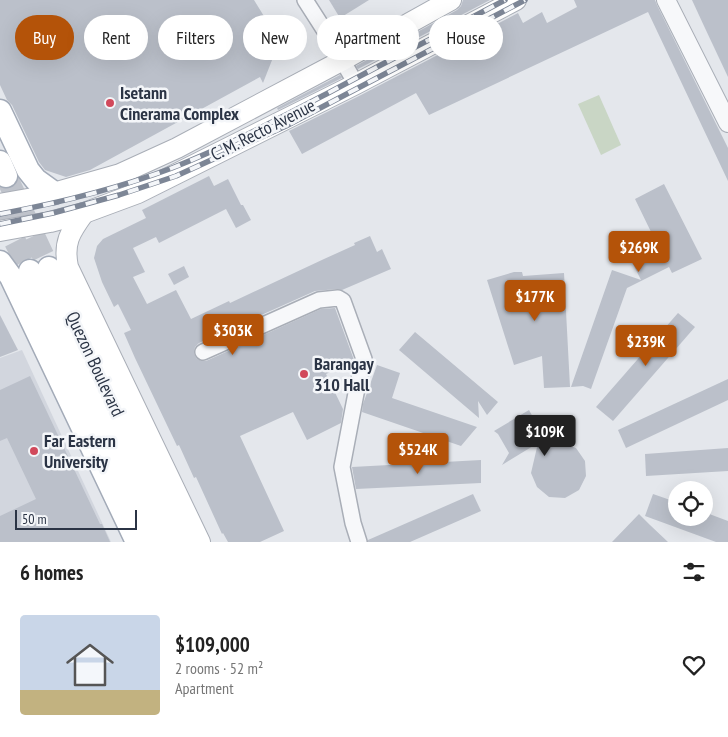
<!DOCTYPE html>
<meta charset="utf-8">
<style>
body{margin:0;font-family:"PT Sans Narrow",sans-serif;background:#f2f2f2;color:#222;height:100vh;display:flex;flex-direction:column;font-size:19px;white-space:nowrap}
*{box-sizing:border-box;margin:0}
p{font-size:16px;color:#767676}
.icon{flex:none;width:28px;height:28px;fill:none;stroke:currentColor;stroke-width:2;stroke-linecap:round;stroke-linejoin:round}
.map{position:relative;height:542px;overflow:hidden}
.sheet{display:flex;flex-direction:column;background:#fff;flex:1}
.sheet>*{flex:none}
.guide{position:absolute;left:15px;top:15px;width:699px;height:45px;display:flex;gap:10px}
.tools{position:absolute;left:668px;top:481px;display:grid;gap:10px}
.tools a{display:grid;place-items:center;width:45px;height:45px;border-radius:50%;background:#fff;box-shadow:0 5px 20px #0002;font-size:25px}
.scale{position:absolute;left:15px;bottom:12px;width:122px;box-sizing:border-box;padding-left:5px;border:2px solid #2b3445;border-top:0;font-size:14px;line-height:18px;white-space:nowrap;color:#2b3445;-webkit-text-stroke:4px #f4f6f9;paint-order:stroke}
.price{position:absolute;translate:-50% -42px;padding:0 11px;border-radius:5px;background:#b45309;color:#fff;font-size:16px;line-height:32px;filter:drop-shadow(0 1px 2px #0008)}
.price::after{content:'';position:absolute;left:50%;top:30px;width:15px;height:11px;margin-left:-8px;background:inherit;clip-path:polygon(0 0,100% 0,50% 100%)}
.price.active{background:#222;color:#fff}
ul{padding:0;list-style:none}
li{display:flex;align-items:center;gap:15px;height:125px;padding:0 20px}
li+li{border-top:1px solid #e0e0e0}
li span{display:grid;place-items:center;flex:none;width:140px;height:100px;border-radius:5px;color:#555}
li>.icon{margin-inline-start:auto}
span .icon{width:60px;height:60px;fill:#fffc;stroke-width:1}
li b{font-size:21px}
h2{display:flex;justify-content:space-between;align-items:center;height:60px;padding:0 20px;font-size:21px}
.chip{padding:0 18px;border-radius:22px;background:#fff;box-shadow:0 5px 20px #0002;font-size:18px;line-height:45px}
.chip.active{background:#b45309;color:#fff}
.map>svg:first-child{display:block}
.built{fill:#d2d6de}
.green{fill:#c9d6c5}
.building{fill:#bbc0ca}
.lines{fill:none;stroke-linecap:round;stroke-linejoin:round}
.primary-tunnel{stroke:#bfc3cb;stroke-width:22;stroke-dasharray:22 11;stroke-linecap:butt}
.minor-casing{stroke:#a9aeb7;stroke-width:18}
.tertiary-casing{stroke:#a9aeb7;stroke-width:20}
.secondary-casing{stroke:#a9aeb7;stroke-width:22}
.primary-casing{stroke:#a3abb8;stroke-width:25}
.minor{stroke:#f7f8fa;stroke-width:15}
.tertiary{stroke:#f7f8fa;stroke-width:18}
.secondary{stroke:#fff;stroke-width:20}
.primary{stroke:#fff;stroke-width:22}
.rail-casing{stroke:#7d8696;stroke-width:5.5}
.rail{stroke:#f4f6f9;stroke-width:4;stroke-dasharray:11;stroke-linecap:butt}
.poi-dot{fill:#d1495b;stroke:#f4f6f9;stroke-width:2}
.labels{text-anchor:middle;stroke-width:5;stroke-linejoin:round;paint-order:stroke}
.poi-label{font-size:18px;font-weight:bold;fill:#2b3445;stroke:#f4f6f9;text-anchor:start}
.street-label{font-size:18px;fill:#2b3445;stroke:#f4f6f9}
</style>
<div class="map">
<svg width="728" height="542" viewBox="0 0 728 542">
<rect width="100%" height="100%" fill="#e4e7ec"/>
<polygon class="built" points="22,350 111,542 0,542 0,358"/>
<polygon class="green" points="599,95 621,145 601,155 578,104"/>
<g class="building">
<polygon points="0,0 254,0 270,26 276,50 263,83 260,77 90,170 66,177 45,170 39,162 12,105 7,100 0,85"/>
<polygon points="329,0 369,0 340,18"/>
<polygon points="463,0 490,0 358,69 356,66 457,10 461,6"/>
<polygon points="574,0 655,0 657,5 728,148 728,181 648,12 429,115 416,93 302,154 289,131 361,95 518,13 523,23 542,12 547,23 577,7"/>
<polygon points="692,0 728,0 728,77 704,26"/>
<polygon points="340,75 342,78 278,110 277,108"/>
<polygon points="209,176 214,186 228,179 241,205 243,205 251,220 236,228 226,209 159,243 156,237 133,248 145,272 133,277 147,304 176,290 191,319 229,301 230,303 324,259 355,245 354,243 370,236 377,252 382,249 391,269 342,290 337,289 315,291 199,343 195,347 194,352 195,356 197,359 202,361 206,361 321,309 335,308 354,360 354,361 326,374 343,409 341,423 307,440 293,412 240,436 284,531 260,542 228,542 223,533 222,534 196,477 194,478 179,445 177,446 135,358 124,333 131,330 118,304 114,307 102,282 94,258 97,246 103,239 146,218 142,210"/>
<polygon points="664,184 702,259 672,273 669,267 627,288 591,389 583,386 571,387 612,270 641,280 626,250 653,236 635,199"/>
<polygon points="184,266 189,277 174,285 168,274"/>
<polygon points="514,272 522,272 523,276 564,273 570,387 544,388 542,356 514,365 487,280"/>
<polygon points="678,313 695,327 613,421 596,407"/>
<polygon points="0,315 18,350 0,357"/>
<polygon points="415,332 498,402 487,415 478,401 479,418 399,350"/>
<polygon points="377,365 400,373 392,398 477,427 461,446 362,412 363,404"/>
<polygon points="30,376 100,524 102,524 110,542 0,542 0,516 36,499 7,438 0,441 0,390"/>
<polygon points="728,379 728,400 626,448 618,430"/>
<polygon points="529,410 549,446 561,443 576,448 585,461 586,476 579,490 565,498 549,497 537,487 531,473 538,443 502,465 509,453 498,434 494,431"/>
<polygon points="728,448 728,471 646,476 645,454"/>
<polygon points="481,460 481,483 356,489 352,467"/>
<polygon points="473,494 481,511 410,542 368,542 368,540"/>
<polygon points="653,494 676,502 676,518 704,518 704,512 728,521 728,542 716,542 645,516"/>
<polygon points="639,514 650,525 668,542 612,542"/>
</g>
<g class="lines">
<g class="primary-tunnel">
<polyline points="6,176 49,268"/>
<polyline points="0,212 30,271"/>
</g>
<defs>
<g id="minor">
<polyline points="305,0 330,39 356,84"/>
<polyline points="203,352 319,300 338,298 343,301 364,359 357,388 342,467 353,523 359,542"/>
</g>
<polyline id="tertiary" points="666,0 728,123"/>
<g id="secondary">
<polyline points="0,204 39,197 120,174 177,148 343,60 451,0"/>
<path d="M84,213C70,232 63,243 68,267L200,542"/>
<polyline points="0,231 50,222 84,213 138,193 356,84 516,0"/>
</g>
<g id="primary">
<polyline points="0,111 28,170 36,180 54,193"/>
<polyline points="0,162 6,176"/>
<polyline points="0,262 11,277 137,542"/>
<polyline points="49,268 180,542"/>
<polyline points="30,271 158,542"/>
</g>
</defs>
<use href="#minor" class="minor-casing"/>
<use href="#tertiary" class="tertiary-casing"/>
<use href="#secondary" class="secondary-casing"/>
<use href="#primary" class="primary-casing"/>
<use href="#minor" class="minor"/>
<use href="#tertiary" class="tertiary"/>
<use href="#secondary" class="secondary"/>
<use href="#primary" class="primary"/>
<defs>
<g id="rail">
<path d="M0,214C58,203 117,189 172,168C226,147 278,119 330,92C388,61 446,31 505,0"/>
<polyline points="0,224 53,213 119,195 176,176 286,126 525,0"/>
</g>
</defs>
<use href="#rail" class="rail-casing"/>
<use href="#rail" class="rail"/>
</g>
<g class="poi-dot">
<circle cx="110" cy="103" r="5"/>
<circle cx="304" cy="374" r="5"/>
<circle cx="34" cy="451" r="5"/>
</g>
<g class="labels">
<g class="poi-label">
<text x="120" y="99">Isetann<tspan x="120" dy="21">Cinerama Complex</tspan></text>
<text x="314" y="370">Barangay<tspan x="314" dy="21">310 Hall</tspan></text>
<text x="44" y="447">Far Eastern<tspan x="44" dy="21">University</tspan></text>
</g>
<g class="street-label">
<text transform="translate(263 130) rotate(-27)" y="6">C. M. Recto Avenue</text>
<text transform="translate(95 364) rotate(65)" y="6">Quezon Boulevard</text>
</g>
</g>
</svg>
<div class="tools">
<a><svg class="icon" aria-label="locate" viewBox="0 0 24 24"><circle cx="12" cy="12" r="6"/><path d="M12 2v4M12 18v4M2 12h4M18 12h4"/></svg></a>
</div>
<div class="scale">50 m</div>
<b class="price" style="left:639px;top:273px">$269K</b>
<b class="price" style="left:535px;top:322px">$177K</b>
<b class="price" style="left:233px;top:356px">$303K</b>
<b class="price" style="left:646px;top:367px">$239K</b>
<b class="price active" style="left:545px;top:457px">$109K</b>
<b class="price" style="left:418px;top:475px">$524K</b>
<div class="guide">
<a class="chip active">Buy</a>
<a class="chip">Rent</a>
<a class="chip">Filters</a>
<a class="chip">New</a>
<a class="chip">Apartment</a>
<a class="chip">House</a>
</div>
</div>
<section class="sheet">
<h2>6 homes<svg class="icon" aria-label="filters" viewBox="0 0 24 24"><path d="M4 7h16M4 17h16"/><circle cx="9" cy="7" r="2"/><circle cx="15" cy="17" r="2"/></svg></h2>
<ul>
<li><span style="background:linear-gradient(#c9d6e8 75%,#c2b280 0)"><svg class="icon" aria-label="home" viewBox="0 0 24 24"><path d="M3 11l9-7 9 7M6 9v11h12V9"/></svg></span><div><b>$109,000</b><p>2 rooms · 52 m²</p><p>Apartment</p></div><svg class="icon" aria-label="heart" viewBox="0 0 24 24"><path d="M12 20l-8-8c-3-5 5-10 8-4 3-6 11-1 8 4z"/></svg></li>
</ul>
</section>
